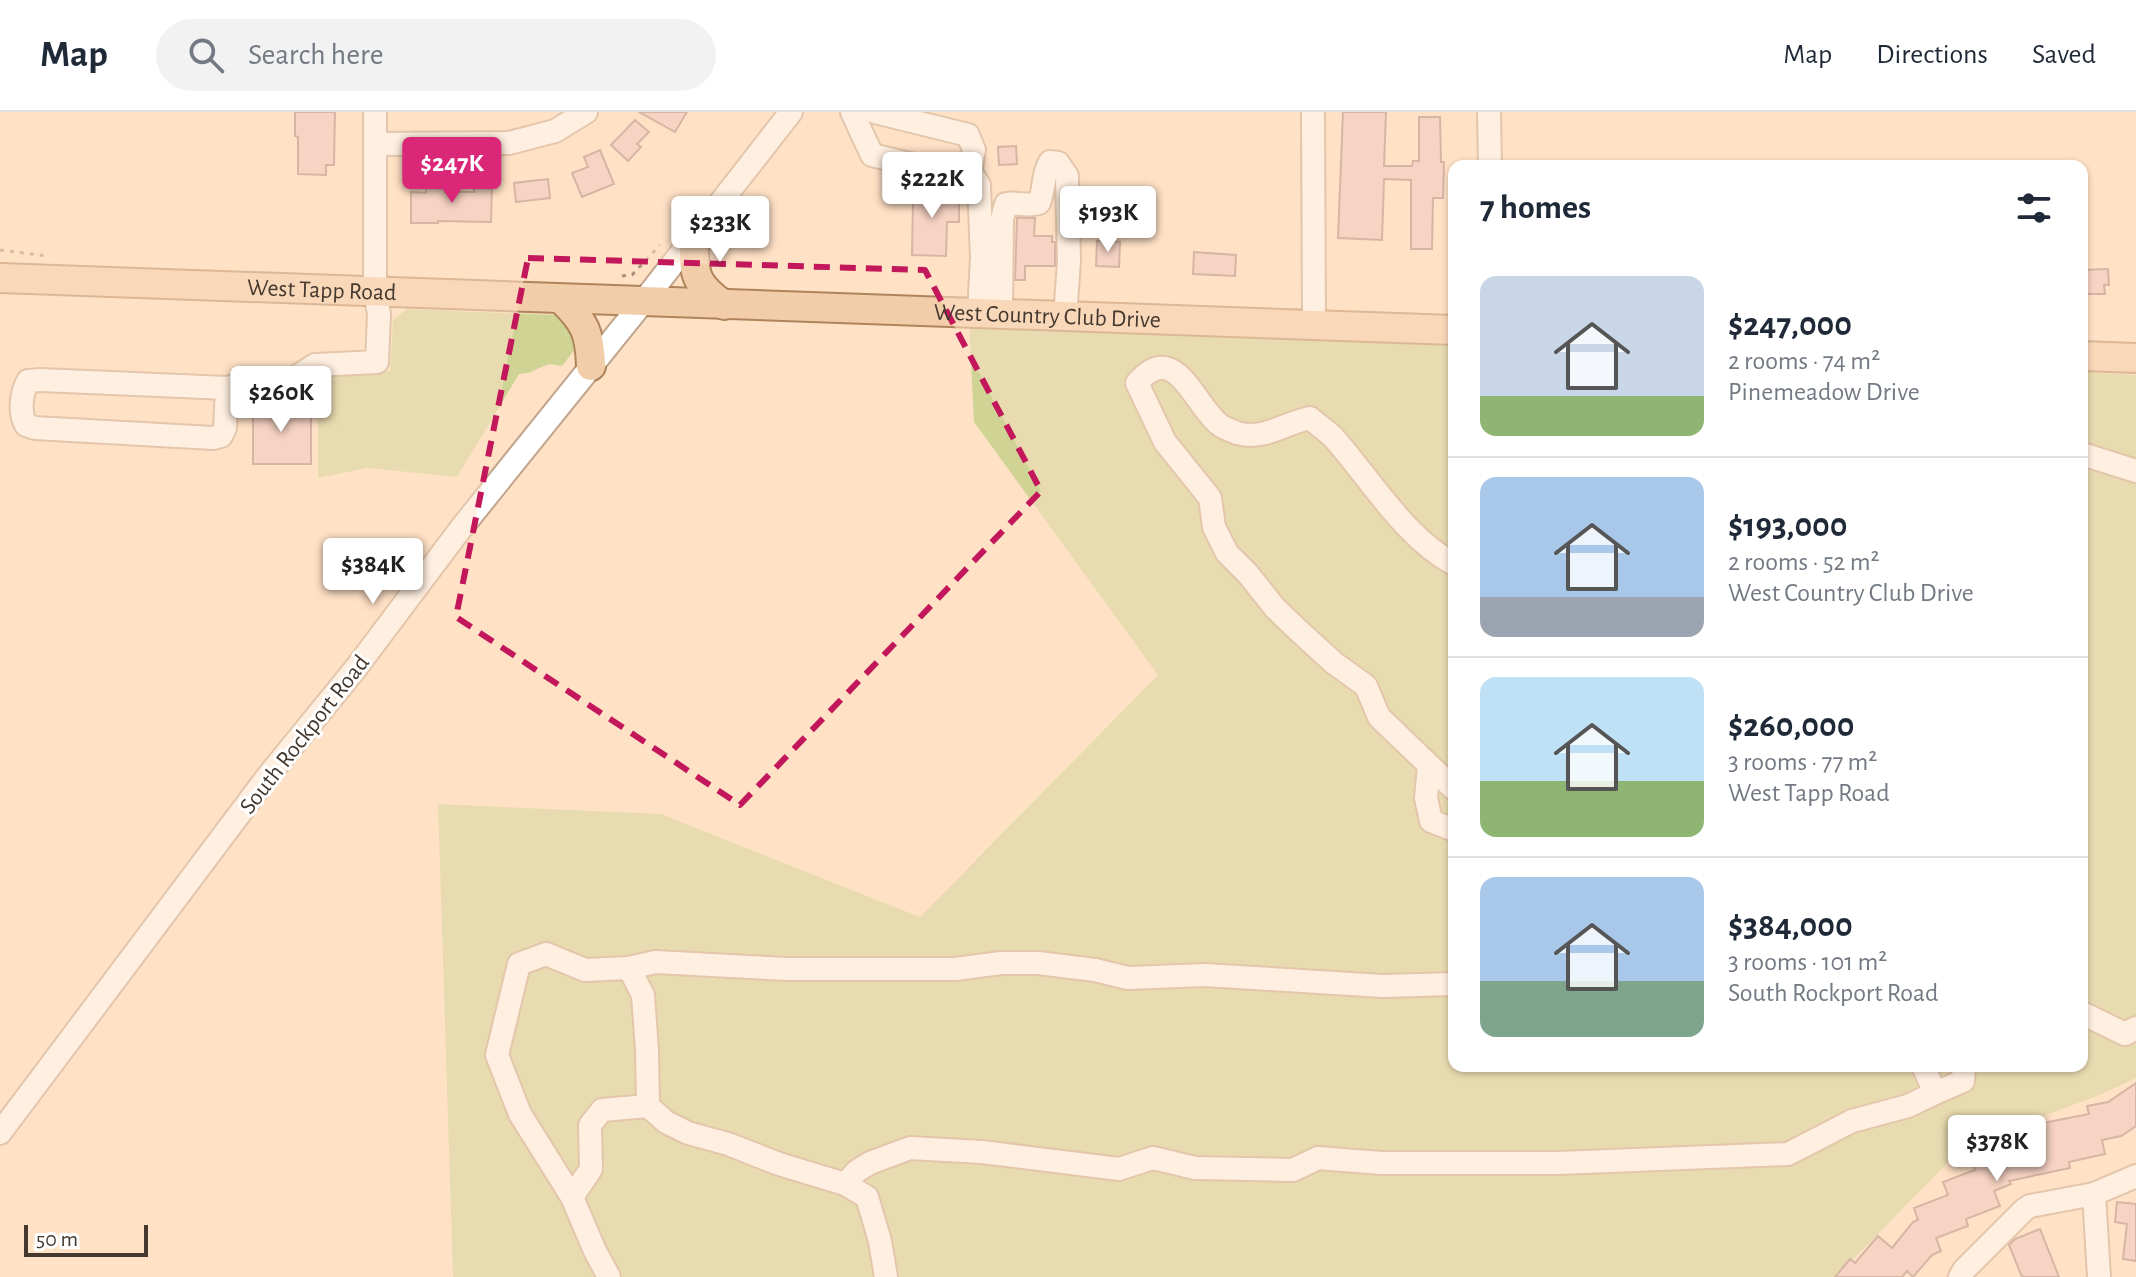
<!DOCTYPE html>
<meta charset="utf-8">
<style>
body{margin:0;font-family:"Alegreya Sans",sans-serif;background:#f2f2f3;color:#1f2937;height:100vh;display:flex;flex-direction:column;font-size:30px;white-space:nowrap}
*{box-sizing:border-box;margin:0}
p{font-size:26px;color:#747a83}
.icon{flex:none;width:44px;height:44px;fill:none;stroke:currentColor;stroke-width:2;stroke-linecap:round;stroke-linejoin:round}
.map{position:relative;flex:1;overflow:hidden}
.drawer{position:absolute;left:1448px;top:48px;width:640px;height:912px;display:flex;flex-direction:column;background:#fff;border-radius:16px;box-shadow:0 2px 6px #0004}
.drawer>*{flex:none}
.scale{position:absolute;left:24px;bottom:20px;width:124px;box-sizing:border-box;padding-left:8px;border:4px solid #45392f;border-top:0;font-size:22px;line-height:28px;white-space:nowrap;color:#45392f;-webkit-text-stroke:6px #fff;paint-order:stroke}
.price{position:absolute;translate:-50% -68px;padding:0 18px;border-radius:8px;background:#fff;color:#222;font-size:26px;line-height:52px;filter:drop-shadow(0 2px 4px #0008)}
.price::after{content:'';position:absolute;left:50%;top:48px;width:24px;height:18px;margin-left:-12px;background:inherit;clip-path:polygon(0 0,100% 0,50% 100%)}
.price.selected{background:#db2777;color:#fff}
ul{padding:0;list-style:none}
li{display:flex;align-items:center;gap:24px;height:200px;padding:0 32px}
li+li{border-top:2px solid #e0e1e3}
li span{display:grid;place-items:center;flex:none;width:224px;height:160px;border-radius:16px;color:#555}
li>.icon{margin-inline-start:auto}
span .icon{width:96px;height:96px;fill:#fffc;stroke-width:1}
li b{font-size:34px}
h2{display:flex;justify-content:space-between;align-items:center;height:96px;padding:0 32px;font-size:34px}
header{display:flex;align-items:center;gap:48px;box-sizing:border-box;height:112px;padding:0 40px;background:#fff;border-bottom:2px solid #e0e1e3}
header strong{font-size:38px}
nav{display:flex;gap:44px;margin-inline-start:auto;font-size:28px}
.search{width:560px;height:72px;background:#f2f2f3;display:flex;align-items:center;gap:20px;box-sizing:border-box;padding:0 28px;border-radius:44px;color:#747a83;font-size:30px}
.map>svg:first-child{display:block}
.green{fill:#cfd394}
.building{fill:#ecc2bf;stroke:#a67f7d;stroke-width:2}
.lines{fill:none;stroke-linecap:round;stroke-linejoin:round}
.minor-casing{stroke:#c0a48b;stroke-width:26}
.major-casing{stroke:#af845b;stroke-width:32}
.path{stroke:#a5907d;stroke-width:3;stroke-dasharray:4 6;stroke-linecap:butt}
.minor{stroke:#fff;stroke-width:22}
.major{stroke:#f1cdaa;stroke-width:28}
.marked{fill:none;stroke:#c2185b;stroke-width:6;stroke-dasharray:16 10;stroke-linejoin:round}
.labels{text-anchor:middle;stroke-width:6;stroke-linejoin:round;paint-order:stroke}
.street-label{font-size:24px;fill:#45392f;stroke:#fff}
</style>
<header>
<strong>Map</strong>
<div class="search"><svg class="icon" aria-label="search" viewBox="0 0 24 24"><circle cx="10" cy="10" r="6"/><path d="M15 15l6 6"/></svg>Search here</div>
<nav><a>Map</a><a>Directions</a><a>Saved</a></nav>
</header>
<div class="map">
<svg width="2136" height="1165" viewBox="0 0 2136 1165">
<rect width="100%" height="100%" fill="#ffe1c6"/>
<g class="green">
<polygon points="407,197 556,203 570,209 579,232 562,254 549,252 528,261 519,262 457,365 367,356 318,366 318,292 298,289 301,276 316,265 348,259 390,259 393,208"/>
<polygon points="969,211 1454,232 1454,954 2082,954 2082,260 2136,263 2136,966 2102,982 1964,1034 1836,1165 453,1165 438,692 661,702 920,805 1158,563 974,310"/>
</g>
<g class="building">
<polygon points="295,0 335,0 334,53 326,53 326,63 298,62 298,25 295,24"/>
<polygon points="639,0 687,0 675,20"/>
<polygon points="1343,0 1386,0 1384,54 1412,54 1413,49 1419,49 1419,5 1440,5 1441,50 1444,50 1443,86 1433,86 1432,137 1411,137 1411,68 1384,67 1382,128 1338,126"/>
<polygon points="635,8 649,20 637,32 641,35 628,49 611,33"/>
<polygon points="1016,34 1017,52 999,53 998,35"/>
<polygon points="600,38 614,72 582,85 572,61 588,55 584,45"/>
<polygon points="548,67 550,86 516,90 514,71"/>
<polygon points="918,69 941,74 941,87 959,87 959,110 947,110 946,144 912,143 913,86 918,86"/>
<polygon points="426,71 445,72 445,80 474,80 474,71 492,71 491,110 438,109 438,111 411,111 411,80 426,81"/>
<polygon points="1017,106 1035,106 1034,124 1052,124 1052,130 1055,130 1055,154 1025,154 1025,168 1015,168"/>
<polygon points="1097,129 1120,130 1119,155 1096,154"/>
<polygon points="1194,140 1236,143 1235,164 1193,162"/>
<polygon points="2108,157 2109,173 2104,173 2105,182 2082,182 2082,158"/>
<polygon points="280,284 280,296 311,296 311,352 253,352 253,297 258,297 258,286"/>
<polygon points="2136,971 2136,1014 2121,1024 2102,1028 2105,1042 2069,1050 2070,1056 2009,1069 2011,1072 1994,1079 2000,1094 1966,1107 1968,1114 1936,1126 1941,1139 1932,1143 1913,1165 1907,1159 1902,1165 1835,1165 1850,1147 1855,1151 1878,1124 1892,1136 1913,1110 1918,1108 1914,1096 1948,1083 1943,1070 1975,1058 1971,1048 2006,1035 2003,1019 2089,1002 2087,994 2108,990"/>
<polygon points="2117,1090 2136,1092 2136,1149 2123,1147 2127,1112 2115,1110"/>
<polygon points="2040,1117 2059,1165 2022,1165 2009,1133 2015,1127"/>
</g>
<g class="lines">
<defs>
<g id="minor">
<polyline points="852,0 872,43 955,63 970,60 974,38 968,23 875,0"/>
<polyline points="1313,0 1314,213"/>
<polyline points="1489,0 1490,54"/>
<polyline points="375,32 509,31 555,19 586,0"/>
<polyline points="970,60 979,73 982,145 979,201"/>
<path d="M1001,202L1002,107L1006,92C1018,90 1027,95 1039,91C1045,77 1042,63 1050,50L1058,51L1067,64L1069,149L1065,205"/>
<path d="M227,276L225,316L221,324L213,326L35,316L26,313C19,301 21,281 28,269L41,268L227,276L240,273L272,271L292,268L315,253L377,250L379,202L375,181V0"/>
<polyline points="2082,342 2136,359"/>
<path d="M1454,452C1406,427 1370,367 1334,326C1327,319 1318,313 1310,306C1285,311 1263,329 1237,321C1232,319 1224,316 1220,313C1194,294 1176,226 1137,271L1165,330L1210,386L1214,415L1227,441L1248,462L1275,496L1300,520L1334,551L1366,574L1379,605L1454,677"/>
<polyline points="1429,654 1426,686 1431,709 1454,718"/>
<polyline points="629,856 643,883 647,938 648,994"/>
<polyline points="2082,901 2125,922 2136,916"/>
<polyline points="1935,981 1963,969 1964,954"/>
<polyline points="0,1021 268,664 356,556 462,415 643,190 791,0"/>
<polyline points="845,1072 857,1059 870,1051 910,1036 982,1040 1119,1057 1153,1046 1195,1056 1293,1058 1318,1046 1381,1051 1558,1051 1788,1042 1852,1009 1908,994 1935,981 1923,954"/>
<polyline points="2094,1082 2099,1165"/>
<polyline points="572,1085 595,1139 609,1165"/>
<polyline points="886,1165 880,1129 867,1085 845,1072 779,1052 728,1032 688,1021 666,1010 648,994 602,998 590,1013 591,1057 572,1085 520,1002 497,943 519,852 546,842 585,858 629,856 655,850 787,857 955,857 1001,851 1038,851 1095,858 1128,866 1205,863 1383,874 1454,872"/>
<polyline points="1960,1165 1964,1158 2024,1098 2030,1094 2094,1082 2136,1064"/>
</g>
<g id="major">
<path d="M694,123C694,160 692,170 724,193"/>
<path id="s1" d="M0,166L1454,218"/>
<path d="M561,187C585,210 590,221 591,254"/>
<polyline points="2082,244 2136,246"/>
</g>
</defs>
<use href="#minor" class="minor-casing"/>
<use href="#major" class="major-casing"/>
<g class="path">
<polyline points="0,138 48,144"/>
<polyline points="622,164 632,163 660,133"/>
</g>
<use href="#minor" class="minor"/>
<use href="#major" class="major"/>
</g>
<path d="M0 0H2136V1165H0ZM528,146L925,158L1041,379L740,693L456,505Z" fill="#ffe1c6" fill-opacity=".55" fill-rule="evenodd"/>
<path class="marked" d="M528,146L925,158L1041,379L740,693L456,505Z"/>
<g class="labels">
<g class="street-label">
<text dy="8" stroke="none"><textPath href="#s1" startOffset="322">West Tapp Road</textPath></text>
<text dy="8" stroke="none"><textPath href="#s1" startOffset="1048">West Country Club Drive</textPath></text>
<text transform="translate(304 622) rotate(-52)" y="8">South Rockport Road</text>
</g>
</g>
</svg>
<div class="scale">50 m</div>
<b class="price selected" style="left:452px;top:93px">$247K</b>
<b class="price" style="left:932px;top:108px">$222K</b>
<b class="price" style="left:1108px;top:142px">$193K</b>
<b class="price" style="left:720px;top:152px">$233K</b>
<b class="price" style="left:281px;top:322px">$260K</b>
<b class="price" style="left:373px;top:494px">$384K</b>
<b class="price" style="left:1997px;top:1071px">$378K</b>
<section class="drawer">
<h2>7 homes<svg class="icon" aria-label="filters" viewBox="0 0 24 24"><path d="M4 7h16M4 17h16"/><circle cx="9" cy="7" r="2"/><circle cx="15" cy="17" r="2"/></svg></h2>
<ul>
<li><span style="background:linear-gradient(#c9d6e8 75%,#8fb573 0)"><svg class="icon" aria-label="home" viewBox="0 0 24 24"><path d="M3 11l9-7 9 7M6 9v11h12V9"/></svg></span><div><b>$247,000</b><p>2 rooms · 74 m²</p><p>Pinemeadow Drive</p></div></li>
<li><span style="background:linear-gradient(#a9c7e8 75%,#9aa5b1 0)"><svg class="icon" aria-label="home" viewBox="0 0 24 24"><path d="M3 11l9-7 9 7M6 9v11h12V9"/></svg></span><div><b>$193,000</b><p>2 rooms · 52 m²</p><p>West Country Club Drive</p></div></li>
<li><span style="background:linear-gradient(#bfe0f5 65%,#8fb573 0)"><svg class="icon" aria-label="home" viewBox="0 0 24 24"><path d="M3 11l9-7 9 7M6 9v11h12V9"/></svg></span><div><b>$260,000</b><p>3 rooms · 77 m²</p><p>West Tapp Road</p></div></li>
<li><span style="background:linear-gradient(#a9c7e8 65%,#7fa58c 0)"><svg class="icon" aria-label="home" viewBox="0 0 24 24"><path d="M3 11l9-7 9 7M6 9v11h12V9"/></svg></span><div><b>$384,000</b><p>3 rooms · 101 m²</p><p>South Rockport Road</p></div></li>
</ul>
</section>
</div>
